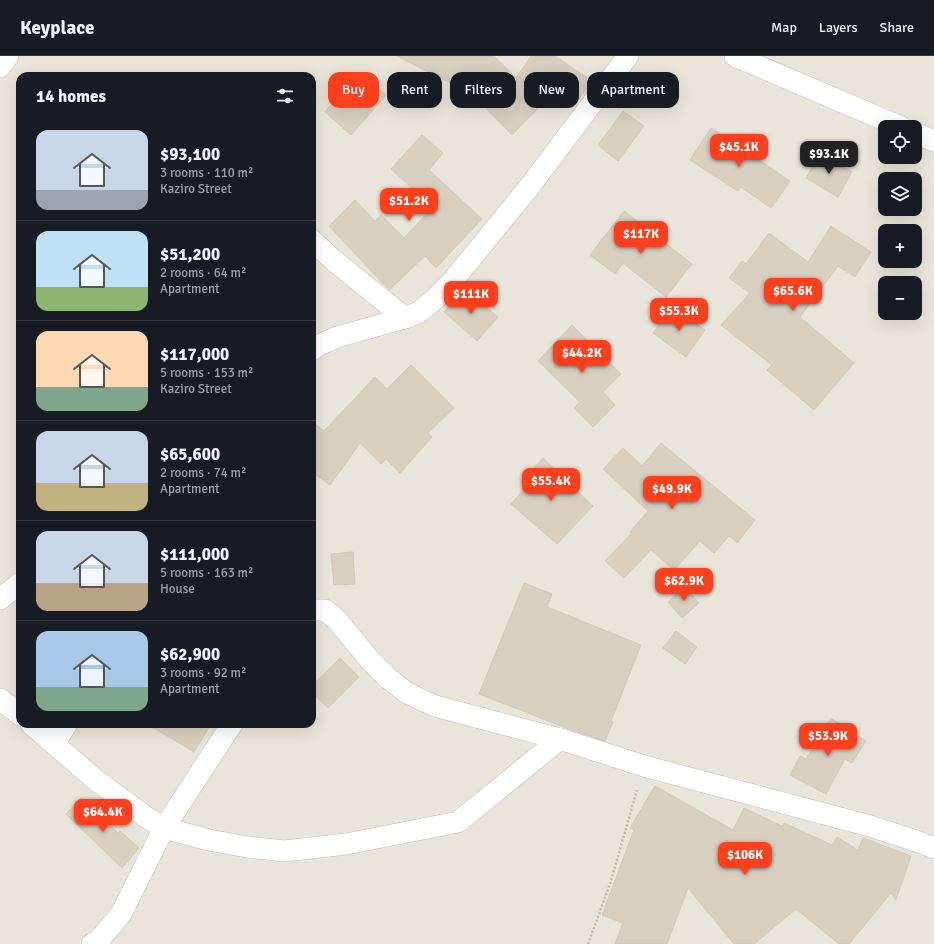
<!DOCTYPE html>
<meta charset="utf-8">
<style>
body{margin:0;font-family:Signika,sans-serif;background:#20242c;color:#f1f3f6;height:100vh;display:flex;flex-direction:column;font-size:15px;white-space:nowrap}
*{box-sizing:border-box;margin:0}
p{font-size:13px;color:#9ea1a6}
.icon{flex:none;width:22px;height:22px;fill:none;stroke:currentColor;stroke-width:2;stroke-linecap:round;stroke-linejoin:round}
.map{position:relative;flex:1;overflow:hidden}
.panel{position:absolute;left:16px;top:16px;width:300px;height:656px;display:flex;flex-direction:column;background:#171b24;border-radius:12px;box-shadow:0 4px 16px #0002}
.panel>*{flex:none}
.banner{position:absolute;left:328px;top:16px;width:380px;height:36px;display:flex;gap:8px}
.controls{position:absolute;left:878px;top:64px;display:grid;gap:8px}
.controls a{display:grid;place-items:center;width:44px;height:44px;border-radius:8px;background:#171b24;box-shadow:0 4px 16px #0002;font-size:20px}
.price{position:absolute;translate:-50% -34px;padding:0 9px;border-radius:8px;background:#fc3f1d;color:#fff;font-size:13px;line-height:26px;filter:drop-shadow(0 1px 2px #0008)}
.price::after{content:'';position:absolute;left:50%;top:24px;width:12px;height:9px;margin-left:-6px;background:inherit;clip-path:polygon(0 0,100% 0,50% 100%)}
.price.selected{background:#222;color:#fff}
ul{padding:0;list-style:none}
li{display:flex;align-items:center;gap:12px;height:100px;padding:0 20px}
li+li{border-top:1px solid #363941}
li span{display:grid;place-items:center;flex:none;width:112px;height:80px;border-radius:12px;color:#555}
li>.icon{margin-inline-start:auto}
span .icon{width:48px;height:48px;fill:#fffc;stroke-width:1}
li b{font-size:17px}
h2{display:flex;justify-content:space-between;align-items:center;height:48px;padding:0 20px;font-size:17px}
.tag{padding:0 14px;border-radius:12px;background:#171b24;box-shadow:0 4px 16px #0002;font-size:14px;line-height:36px}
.tag.selected{background:#fc3f1d;color:#fff}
header{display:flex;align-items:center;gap:24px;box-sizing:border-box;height:56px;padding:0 20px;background:#171b24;border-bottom:1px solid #363941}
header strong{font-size:19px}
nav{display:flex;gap:22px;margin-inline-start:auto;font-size:14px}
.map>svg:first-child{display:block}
.residential{fill:#eae5da;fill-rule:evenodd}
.building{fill:#d8cfc1;stroke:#d3c7b4}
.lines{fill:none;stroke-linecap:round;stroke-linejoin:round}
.minor-casing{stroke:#c2bbae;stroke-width:22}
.path{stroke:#c4b79f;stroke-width:2.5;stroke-dasharray:2 2;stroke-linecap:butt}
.minor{stroke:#fff;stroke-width:21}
</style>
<header>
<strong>Keyplace</strong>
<nav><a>Map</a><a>Layers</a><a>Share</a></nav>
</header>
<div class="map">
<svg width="934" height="888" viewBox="0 0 934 888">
<rect width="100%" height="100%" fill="#f6f3ec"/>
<path class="residential" d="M0,0H934V888H0ZM20,20H312V668H20ZM885,71H915V101H885ZM885,123H915V153H885ZM885,175H915V205H885ZM885,227H915V257H885Z"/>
<g class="building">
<polygon points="397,0 494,0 516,22 531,0 555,0 592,25 573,51 553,37 512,79 472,38"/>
<polygon points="359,16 386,39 351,79 325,56"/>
<polygon points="623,55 644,70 618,105 598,89"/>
<polygon points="711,72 760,103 759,104 790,125 771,152 741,131 738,135 690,104"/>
<polygon points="422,79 443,97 429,114 482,163 436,212 425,200 389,234 329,170 355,144 375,165 381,159 404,182 433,151 391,113"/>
<polygon points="820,98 852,116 838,141 806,122"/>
<polygon points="624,155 692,208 666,241 623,207 615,218 590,199"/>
<polygon points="831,170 871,196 855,221 838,210 800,261 854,307 814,354 767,314 772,309 721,269 750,237 729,222 742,205 746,208 769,177 808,206"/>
<polygon points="464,233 498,261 477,285 444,256"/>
<polygon points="672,251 705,274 686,301 653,277"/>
<polygon points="572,269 621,318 603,336 615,349 593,371 574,352 580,346 538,305"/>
<polygon points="411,309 454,352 428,377 432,381 400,417 386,403 381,408 360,387 330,429 312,416 312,366 324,375 375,321 387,333"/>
<polygon points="661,387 755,464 737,487 729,480 714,497 700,485 674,514 651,494 624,522 605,505 632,477 630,476 648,455 603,413 623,392 642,410"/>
<polygon points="543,402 593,450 557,488 511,448 526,431 521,426"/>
<polygon points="353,496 355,528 334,529 331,498"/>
<polygon points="524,527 552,538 547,551 641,589 611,665 613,666 605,685 566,672 479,638"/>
<polygon points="685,531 699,547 682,562 668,546"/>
<polygon points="676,575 697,591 685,608 663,592"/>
<polygon points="340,602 359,621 328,652 312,637 312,630"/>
<polygon points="831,662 866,685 852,707 845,703 826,738 790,719 800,700 806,703"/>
<polygon points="147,668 211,668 194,696"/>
<polygon points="655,730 733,774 744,752 782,770 784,767 832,789 837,781 858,794 863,782 911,800 896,844 891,837 849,888 839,888 796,853 754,888 734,888 688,832 667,888 615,888 623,867 602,859 634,774 630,772"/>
<polygon points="81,742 118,777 120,775 139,792 122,812 66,758"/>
</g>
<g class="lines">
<defs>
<g id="minor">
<polyline points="735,0 901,71"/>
<polyline points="0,11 8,0"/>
<polyline points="915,77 934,85"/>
<polyline points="312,184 332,203 405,262"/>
<polyline points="312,294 317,290 337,281 405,262 419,256 435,243 455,222 530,130 628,0"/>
<polyline points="0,543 20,527"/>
<polyline points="312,554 325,554 336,563 369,603 389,623 407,637 435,650 560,683 644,710 870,770 919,786 934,792"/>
<polyline points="0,643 20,659"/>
<polyline points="31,668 97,725 146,761 164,772 209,784 247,791 285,795 346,788 458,766 560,683"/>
<polyline points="55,687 67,668"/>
<polyline points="92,888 99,884 121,858 164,772 232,668"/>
</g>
</defs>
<use href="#minor" class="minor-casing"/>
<polyline class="path" points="588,888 610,828 637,734"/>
<use href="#minor" class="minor"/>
</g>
</svg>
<div class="controls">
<a><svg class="icon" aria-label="locate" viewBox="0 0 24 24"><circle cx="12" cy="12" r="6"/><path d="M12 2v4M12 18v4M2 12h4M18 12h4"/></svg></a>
<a><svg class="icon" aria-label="layers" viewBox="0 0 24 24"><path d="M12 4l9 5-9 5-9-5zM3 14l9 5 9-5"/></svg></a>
<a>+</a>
<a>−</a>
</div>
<b class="price" style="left:739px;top:112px">$45.1K</b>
<b class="price selected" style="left:829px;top:119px">$93.1K</b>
<b class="price" style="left:409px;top:166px">$51.2K</b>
<b class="price" style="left:641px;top:199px">$117K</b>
<b class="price" style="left:793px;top:256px">$65.6K</b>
<b class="price" style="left:471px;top:259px">$111K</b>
<b class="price" style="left:679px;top:276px">$55.3K</b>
<b class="price" style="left:582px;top:318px">$44.2K</b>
<b class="price" style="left:551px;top:446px">$55.4K</b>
<b class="price" style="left:672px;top:454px">$49.9K</b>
<b class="price" style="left:684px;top:546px">$62.9K</b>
<b class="price" style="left:828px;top:701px">$53.9K</b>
<b class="price" style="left:103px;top:777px">$64.4K</b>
<b class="price" style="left:745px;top:820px">$106K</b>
<div class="banner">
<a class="tag selected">Buy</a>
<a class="tag">Rent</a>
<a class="tag">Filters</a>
<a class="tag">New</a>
<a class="tag">Apartment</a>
</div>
<section class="panel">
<h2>14 homes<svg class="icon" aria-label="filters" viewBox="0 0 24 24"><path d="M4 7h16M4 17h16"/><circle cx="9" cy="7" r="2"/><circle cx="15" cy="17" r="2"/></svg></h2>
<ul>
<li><span style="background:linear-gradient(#c9d6e8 75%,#9aa5b1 0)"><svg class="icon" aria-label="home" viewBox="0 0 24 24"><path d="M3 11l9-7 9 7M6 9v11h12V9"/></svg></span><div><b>$93,100</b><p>3 rooms · 110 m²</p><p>Kaziro Street</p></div></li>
<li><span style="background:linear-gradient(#bfe0f5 70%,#8fb573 0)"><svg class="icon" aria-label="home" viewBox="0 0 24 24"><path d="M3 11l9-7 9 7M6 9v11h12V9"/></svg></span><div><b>$51,200</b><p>2 rooms · 64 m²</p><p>Apartment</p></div></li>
<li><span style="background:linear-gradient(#ffd9b3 70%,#7fa58c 0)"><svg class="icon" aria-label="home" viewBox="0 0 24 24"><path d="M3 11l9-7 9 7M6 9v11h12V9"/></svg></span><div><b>$117,000</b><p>5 rooms · 153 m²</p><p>Kaziro Street</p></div></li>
<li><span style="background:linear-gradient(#c9d6e8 65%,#c2b280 0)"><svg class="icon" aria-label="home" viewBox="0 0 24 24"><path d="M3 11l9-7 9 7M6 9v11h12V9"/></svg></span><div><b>$65,600</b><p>2 rooms · 74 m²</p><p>Apartment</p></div></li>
<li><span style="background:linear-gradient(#c9d6e8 65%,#b9a48a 0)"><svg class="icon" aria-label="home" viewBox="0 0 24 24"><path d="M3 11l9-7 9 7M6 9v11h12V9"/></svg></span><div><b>$111,000</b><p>5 rooms · 163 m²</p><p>House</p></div></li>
<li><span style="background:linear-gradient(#a9c7e8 70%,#7fa58c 0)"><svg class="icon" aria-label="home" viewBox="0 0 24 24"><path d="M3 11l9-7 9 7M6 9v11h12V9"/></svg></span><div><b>$62,900</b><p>3 rooms · 92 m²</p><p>Apartment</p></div></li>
</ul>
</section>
</div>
